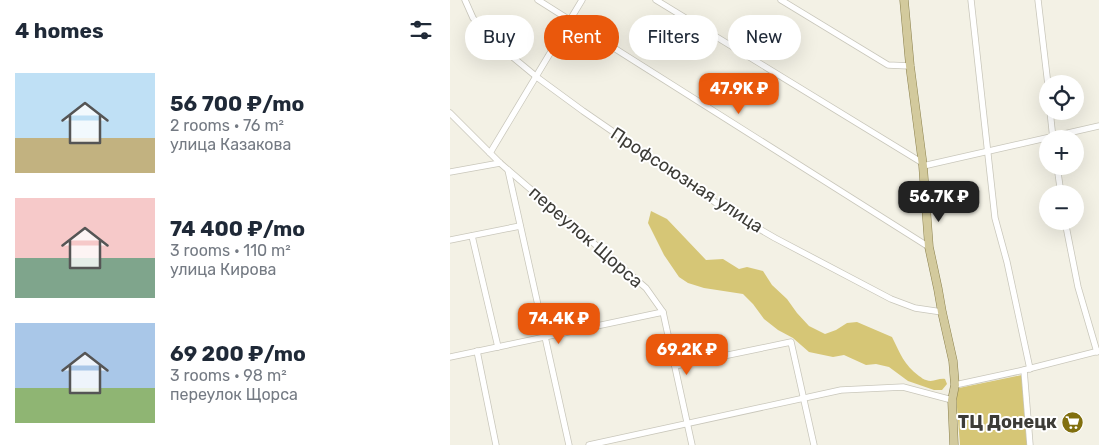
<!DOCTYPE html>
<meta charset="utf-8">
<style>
body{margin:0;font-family:Rubik,sans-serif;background:#f2f2f3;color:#1f2937;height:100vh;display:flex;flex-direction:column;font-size:19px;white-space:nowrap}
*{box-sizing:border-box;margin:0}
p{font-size:16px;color:#747a83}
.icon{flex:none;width:28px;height:28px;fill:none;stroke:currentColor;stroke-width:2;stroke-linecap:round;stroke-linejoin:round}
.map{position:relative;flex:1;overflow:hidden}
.details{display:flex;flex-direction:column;background:#fff;width:450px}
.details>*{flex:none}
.banner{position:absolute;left:15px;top:15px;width:475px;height:45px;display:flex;gap:10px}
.tools{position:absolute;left:589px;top:75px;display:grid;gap:10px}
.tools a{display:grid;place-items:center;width:45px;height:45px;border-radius:50%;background:#fff;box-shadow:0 5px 20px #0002;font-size:25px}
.price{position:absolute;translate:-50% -42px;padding:0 11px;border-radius:10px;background:#ea580c;color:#fff;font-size:16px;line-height:32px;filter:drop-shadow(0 1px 2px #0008)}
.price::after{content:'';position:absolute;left:50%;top:30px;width:15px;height:11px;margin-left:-8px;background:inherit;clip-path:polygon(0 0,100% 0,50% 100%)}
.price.active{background:#222;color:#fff}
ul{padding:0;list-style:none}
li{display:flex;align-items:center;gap:15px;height:125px;padding:0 15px}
li span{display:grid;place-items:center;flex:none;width:140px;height:100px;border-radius:0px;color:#555}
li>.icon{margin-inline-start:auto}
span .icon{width:60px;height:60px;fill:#fffc;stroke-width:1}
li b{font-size:21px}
h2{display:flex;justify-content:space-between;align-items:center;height:60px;padding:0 15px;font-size:21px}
.pill{padding:0 18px;border-radius:22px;background:#fff;box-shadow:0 5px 20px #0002;font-size:18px;line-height:45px}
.pill.active{background:#ea580c;color:#fff}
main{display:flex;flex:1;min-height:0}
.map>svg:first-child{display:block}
.green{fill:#d6c676}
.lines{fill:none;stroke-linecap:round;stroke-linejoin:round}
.minor-casing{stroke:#c9c7bb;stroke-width:7}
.major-casing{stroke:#8b814e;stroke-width:9}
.minor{stroke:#fff;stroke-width:5.5}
.major{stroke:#d3ca9d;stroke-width:8}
.labels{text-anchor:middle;stroke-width:4;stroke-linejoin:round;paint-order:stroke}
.street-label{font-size:18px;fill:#3d3c37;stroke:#fff}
.poi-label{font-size:18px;font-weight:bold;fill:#3d3c37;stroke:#fff;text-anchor:end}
</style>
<main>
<section class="details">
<h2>4 homes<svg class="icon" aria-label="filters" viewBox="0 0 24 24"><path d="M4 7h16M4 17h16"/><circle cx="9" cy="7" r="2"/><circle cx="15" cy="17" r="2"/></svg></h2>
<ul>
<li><span style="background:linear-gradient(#bfe0f5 65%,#c2b280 0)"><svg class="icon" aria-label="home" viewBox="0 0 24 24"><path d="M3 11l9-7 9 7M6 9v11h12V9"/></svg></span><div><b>56 700 ₽/mo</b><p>2 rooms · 76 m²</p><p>улица Казакова</p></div></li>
<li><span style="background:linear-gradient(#f6c9c9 60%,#7fa58c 0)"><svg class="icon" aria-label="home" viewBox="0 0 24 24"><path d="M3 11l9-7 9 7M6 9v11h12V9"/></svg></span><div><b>74 400 ₽/mo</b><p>3 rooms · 110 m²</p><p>улица Кирова</p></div></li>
<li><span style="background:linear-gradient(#a9c7e8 65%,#8fb573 0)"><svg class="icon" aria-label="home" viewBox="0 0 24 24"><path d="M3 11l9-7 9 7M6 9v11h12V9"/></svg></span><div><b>69 200 ₽/mo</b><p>3 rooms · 98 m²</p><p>переулок Щорса</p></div></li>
</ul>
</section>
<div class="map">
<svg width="649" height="445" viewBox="0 0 649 445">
<rect width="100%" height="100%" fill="#f3f1e5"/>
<g class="green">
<path d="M201,211L217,219L256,260L273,259L289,269L297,267L313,271L322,285L337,299L347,313L359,326L375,334L386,330L397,323L407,322L442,337C450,353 454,365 469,376C471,377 474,380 476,380C483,383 488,378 495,379L497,384L492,390H484L458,381L439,367L426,364L416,365L394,355L383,357L359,352L343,338L328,330L314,319L303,304L293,294L254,288L238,283L229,277L214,255L198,223Z"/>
<polygon points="572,375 578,445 510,445 506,395 509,388"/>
</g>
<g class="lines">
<defs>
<g id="minor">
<polyline points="15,0 23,18 42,40 88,78 133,111 275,209 325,238 441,299 465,308 492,312"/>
<polyline points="88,0 479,247"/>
<polyline points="206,0 471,162"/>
<polyline points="331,0 438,65 460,66"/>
<polyline points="521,0 545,218 557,262 580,369"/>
<polyline points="588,0 598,85"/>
<polyline points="600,111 603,139"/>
<polyline points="0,113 50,163 196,288 213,312 242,445"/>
<polyline points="40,153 132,0"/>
<polyline points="473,166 649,126"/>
<polyline points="607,166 611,194"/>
<polyline points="58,170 119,445"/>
<polyline points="0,172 50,163"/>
<polyline points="615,221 628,287 647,352"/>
<polyline points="22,236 48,347"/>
<polyline points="0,240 70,226"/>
<polyline points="27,351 46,445"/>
<polyline points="0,357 213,312"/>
<polyline points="225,366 341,342 364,445"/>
<polyline points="574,370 580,445"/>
<polyline points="505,385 574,370 649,351"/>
<polyline points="139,445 391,390 453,387 502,400"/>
</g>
<polyline id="major" points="454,0 460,66 473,166 479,247 488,289 492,312 503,361 505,385 502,400 504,445"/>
</defs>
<use href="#minor" class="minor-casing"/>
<use href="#major" class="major-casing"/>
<use href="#minor" class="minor"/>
<use href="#major" class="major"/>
</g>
<defs>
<symbol id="supermarket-disc" viewBox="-11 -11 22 22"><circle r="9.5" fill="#816f0e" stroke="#fff"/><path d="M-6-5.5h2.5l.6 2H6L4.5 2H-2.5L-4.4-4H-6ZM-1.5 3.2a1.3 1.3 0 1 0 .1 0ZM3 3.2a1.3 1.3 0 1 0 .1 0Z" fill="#fff"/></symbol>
</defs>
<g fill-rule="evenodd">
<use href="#supermarket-disc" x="610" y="410" width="25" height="25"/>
</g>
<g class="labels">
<g class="street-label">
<text transform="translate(237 180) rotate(33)" y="6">Профсоюзная улица</text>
<text transform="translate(136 237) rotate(41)" y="6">переулок Щорса</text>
</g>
<g class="poi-label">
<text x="607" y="428">ТЦ Донецк</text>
</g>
</g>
</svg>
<div class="tools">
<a><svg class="icon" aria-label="locate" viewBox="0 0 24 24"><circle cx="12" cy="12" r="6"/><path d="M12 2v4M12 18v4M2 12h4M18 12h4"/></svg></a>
<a>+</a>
<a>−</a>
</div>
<b class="price" style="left:289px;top:115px">47.9K ₽</b>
<b class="price active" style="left:489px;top:223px">56.7K ₽</b>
<b class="price" style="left:109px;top:345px">74.4K ₽</b>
<b class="price" style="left:237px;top:376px">69.2K ₽</b>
<div class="banner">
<a class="pill">Buy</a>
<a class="pill active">Rent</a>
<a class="pill">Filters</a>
<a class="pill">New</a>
</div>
</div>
</main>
